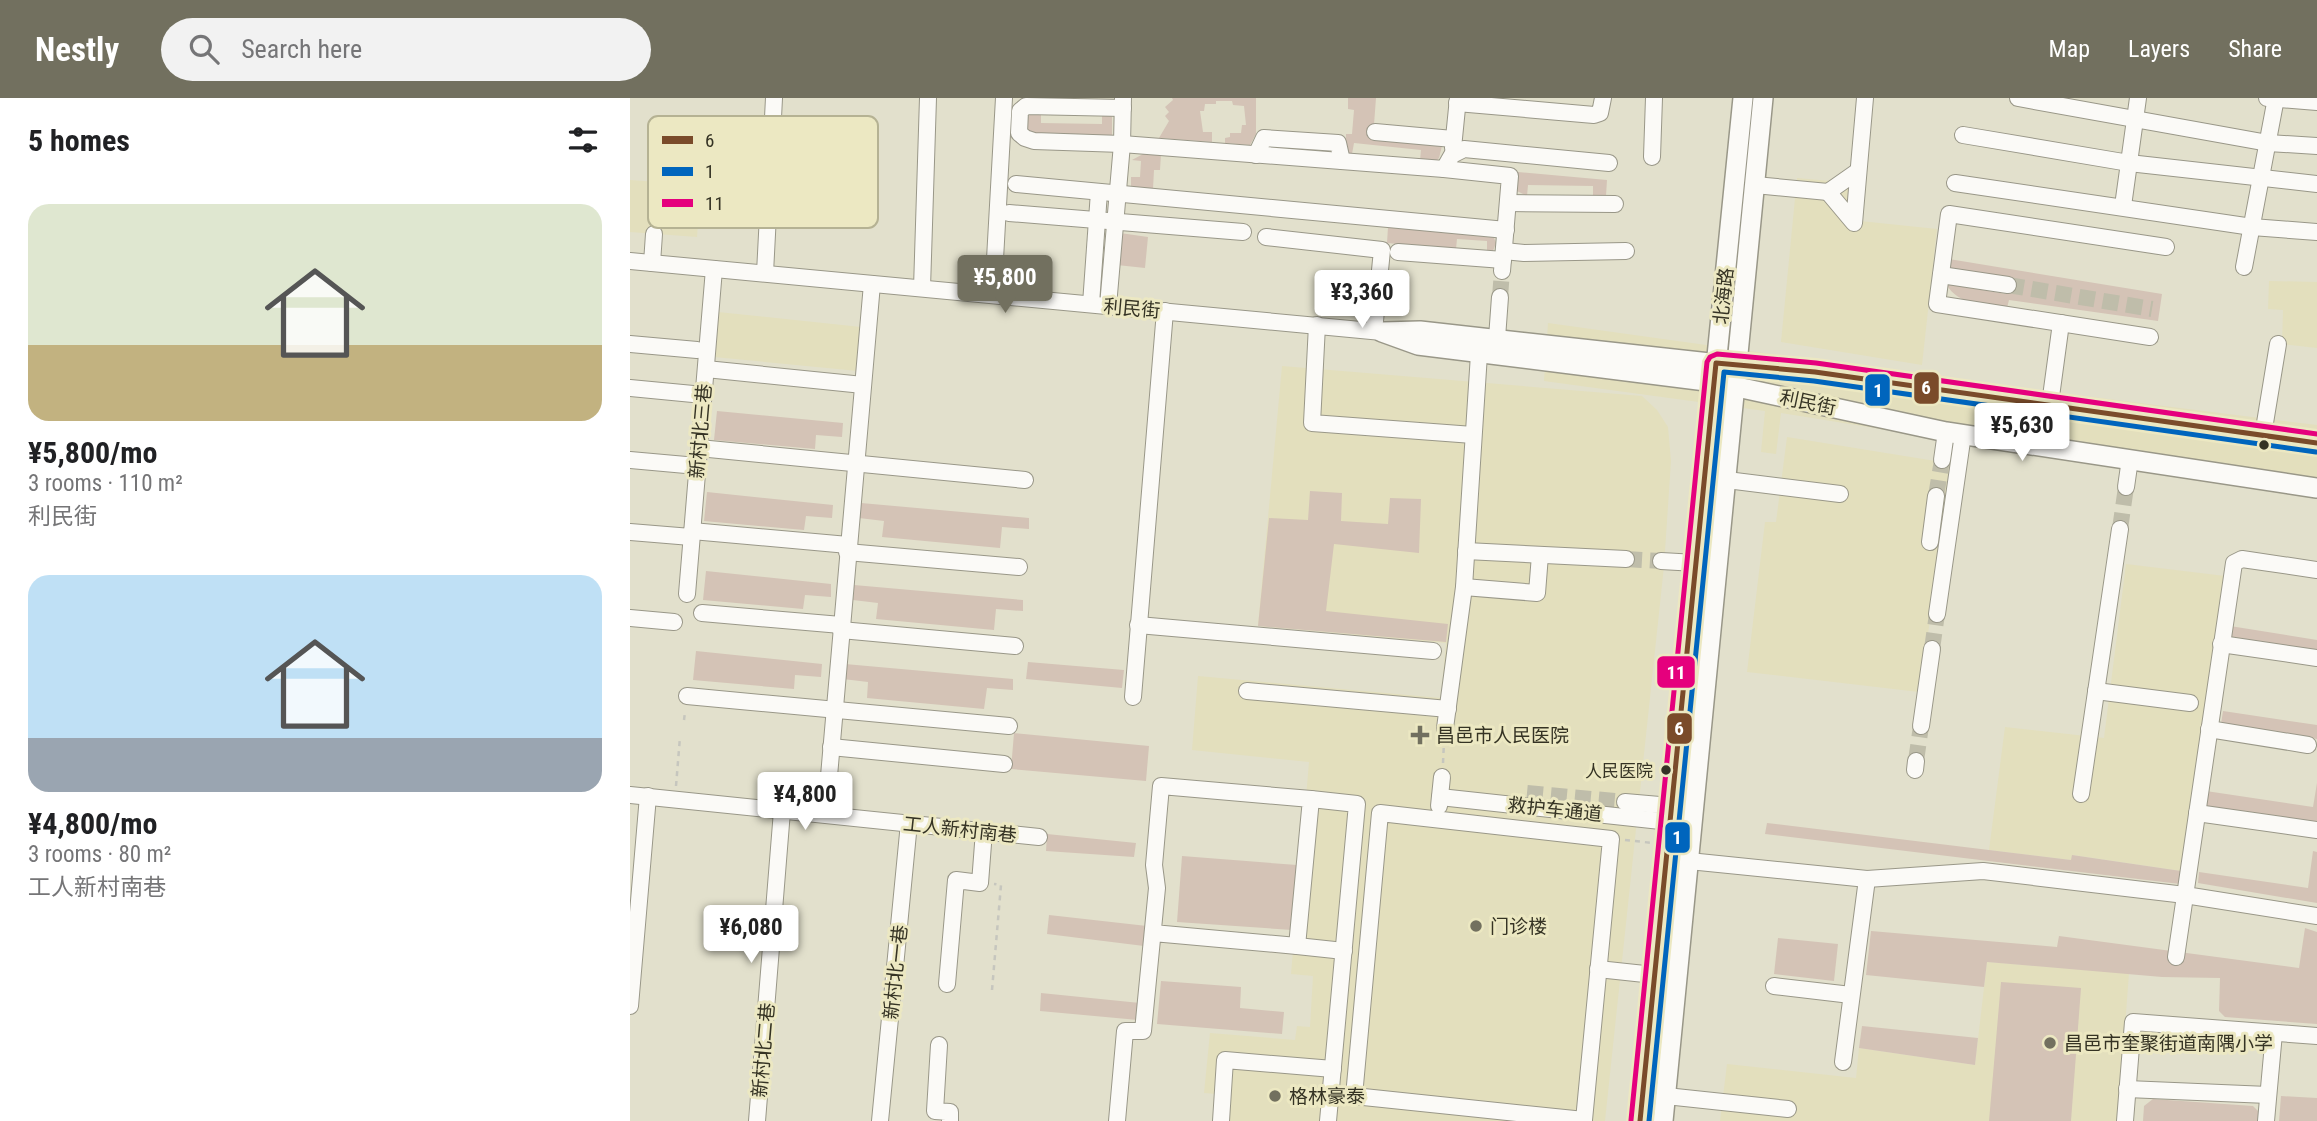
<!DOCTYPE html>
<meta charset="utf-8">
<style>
body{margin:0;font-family:"Roboto Condensed","Noto Sans SC",sans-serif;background:#f2f2f2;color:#202124;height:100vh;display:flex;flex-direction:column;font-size:26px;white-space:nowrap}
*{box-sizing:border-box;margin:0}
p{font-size:23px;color:#757577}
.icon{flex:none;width:38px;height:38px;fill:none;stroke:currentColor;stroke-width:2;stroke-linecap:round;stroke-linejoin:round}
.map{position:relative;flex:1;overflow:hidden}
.panel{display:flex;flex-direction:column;background:#fff;width:630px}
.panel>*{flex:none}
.price{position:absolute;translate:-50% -60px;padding:0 16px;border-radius:7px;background:#fff;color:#222;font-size:23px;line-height:46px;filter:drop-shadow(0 2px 4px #0008)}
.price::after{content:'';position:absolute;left:50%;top:42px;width:21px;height:16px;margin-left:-10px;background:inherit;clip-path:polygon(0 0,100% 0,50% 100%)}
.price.selected{background:#72705f;color:#fff}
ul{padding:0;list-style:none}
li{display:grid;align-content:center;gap:14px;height:371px;padding:0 28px}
li span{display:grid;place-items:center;height:217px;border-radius:21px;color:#555}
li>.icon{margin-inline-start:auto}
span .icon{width:126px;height:126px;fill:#fffc;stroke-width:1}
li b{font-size:30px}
h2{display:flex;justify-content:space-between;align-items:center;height:84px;padding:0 28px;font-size:30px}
header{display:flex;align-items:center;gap:42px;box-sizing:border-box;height:98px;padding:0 35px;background:#72705f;color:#fff}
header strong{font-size:33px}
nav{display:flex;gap:38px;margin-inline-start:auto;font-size:24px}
.search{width:490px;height:63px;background:#f2f2f2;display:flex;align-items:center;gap:18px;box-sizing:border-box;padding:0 24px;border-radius:38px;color:#757577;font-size:26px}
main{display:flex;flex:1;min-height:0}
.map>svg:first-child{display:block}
.built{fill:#e3dfbd}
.green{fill:#d4c3b6}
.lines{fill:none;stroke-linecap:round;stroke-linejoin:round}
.minor-tunnel{stroke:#bfbdaa;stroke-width:16;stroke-dasharray:16 8;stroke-linecap:butt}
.minor-casing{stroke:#999788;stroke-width:18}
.major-casing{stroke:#999788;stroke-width:22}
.path{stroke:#c6c6be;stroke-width:2.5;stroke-dasharray:5 5;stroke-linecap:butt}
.minor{stroke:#fbfaf7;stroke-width:16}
.major{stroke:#fbfaf7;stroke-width:19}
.bus-1-casing{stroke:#ece8c2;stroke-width:10}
.bus-2-casing{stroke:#ece8c2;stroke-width:10}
.bus-3-casing{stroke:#ece8c2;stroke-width:10}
.bus-1{stroke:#7a4b2a;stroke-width:5}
.bus-2{stroke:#0065bd;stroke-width:5}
.bus-3{stroke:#e5007d;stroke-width:5}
.bus-dot{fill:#353324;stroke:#ece8c2;stroke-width:2.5}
.poi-dot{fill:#72705f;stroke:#ece8c2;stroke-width:2.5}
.labels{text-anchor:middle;stroke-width:6;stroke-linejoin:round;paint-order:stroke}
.bus-label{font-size:17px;fill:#353324;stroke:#ece8c2;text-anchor:end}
.street-label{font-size:19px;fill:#353324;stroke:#ece8c2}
.poi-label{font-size:19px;fill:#353324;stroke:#ece8c2;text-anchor:start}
.key{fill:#ece8c2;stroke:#b5b293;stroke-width:2}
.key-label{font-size:19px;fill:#353324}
.line-badge{stroke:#ece8c2;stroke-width:2.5}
.badge-label{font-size:19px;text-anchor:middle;font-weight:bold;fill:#fff}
</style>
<header>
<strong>Nestly</strong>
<div class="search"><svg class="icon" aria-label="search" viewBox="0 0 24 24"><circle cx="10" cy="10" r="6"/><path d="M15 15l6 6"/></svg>Search here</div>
<nav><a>Map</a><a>Layers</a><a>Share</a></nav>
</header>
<main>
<section class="panel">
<h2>5 homes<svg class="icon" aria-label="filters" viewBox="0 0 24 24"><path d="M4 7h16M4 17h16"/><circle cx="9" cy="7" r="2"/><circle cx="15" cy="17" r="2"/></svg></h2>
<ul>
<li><span style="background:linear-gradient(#dfe7d0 65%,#c2b280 0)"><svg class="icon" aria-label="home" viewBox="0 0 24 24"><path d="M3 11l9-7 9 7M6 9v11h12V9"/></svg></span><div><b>¥5,800/mo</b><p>3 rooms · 110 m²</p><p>利民街</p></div></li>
<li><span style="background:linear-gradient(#bfe0f5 75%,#9aa5b1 0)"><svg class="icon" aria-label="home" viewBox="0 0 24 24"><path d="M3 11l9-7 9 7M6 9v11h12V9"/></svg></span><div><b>¥4,800/mo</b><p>3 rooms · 80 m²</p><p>工人新村南巷</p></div></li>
</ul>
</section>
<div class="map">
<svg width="1687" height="1023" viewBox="0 0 1687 1023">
<rect width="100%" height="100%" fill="#e2e0cc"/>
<g class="built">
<polygon points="1167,80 1233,86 1230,123 1307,131 1292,267 1151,244"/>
<polygon points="0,82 71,87 67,139 0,134"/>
<polygon points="1639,183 1687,184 1687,250 1652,246 1653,212 1638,211"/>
<polygon points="88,214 231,229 228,273 84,259"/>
<polygon points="918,225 1365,287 1687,327 1687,401 1151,315 1146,356 1131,354 1135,313 914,283"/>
<polygon points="652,268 1012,298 1027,312 1038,329 1041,363 1034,468 975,1023 584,1023 586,996 574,995 580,935 665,942 667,928 680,929 683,878 661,876 679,664 562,652 568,578 811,600 816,545 628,528"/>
<polygon points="1157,339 1324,366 1289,594 1117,574 1135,424 1146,424"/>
<polygon points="1496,466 1595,478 1551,773 1443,757 1441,762 1359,752 1375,629 1474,640"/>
<polygon points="1357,864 1499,875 1488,1023 1090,1023 1097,966 1226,980 1229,950 1345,967"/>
</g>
<g class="green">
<polygon points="542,0 626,0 626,36 620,47 595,45 595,40 600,39 600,35 611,35 612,27 616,27 614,8 603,7 602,3 586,3 586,6 575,6 574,13 570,13 573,34 582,34 582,44 529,40 539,23 535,18 539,14 535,9 543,2"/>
<polygon points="718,0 746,0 743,40 809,46 812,48 809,60 804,65 790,63 791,52 724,45 722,56 716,56 716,36 722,36 724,12 718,11"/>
<polygon points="402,14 411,14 411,25 472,26 472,15 479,15 482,19 482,38 402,38 397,33 397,20"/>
<polygon points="513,56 531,56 530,72 524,72 523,91 504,91 501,88 501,79 510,79 511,63 502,62"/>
<polygon points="888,74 977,82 976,98 963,99 963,88 898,87 897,98 887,93"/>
<polygon points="758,129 863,137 866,145 863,153 857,153 857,143 827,141 826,151 757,145"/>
<polygon points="490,135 518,139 515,170 487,167"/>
<path d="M1319,161L1532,196L1528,223L1379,202L1377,210C1354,206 1329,208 1316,186L1376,196L1379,181L1317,171Z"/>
<polygon points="87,313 213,325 212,339 186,337 185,351 84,342"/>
<polygon points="680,393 712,395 711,423 758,426 760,400 791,401 789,455 704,446 696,513 818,526 816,544 628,528 639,420 678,422"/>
<polygon points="77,394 203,407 202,420 176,418 174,432 74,423"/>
<polygon points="231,405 399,420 399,431 372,429 370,450 252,439 254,423 229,420"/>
<polygon points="76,473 201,486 201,499 175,497 173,511 73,502"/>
<polygon points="224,487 393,502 393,513 366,511 364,532 246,521 248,505 223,502"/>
<polygon points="1600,528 1687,542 1687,557 1598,543"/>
<polygon points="66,553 192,566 191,579 165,577 164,591 63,582"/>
<polygon points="398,564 494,572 492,590 396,581"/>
<polygon points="215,566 383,581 383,592 357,590 354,611 237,600 238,584 213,581"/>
<polygon points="1593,613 1687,627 1687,641 1591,626"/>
<polygon points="384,635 519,648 516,683 381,671"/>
<polygon points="1687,685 1687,727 1573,710 1576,693 1683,709"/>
<polygon points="1137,725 1441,762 1442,757 1551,773 1550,786 1135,736"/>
<polygon points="417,736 506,745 504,759 416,753"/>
<polygon points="1683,753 1687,754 1687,805 1568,785 1569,774 1678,790"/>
<polygon points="552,758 667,767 662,832 547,824"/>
<polygon points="419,817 517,828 514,848 417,836"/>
<polygon points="1675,830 1687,834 1687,926 1595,919 1589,913 1590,880 1532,879 1357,864 1354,889 1236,877 1241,833 1427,849 1429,838 1669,870"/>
<polygon points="1148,840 1208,846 1204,883 1144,876"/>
<polygon points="531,883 611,889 610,910 654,914 652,936 527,926"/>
<polygon points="1371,884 1451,890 1441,1023 1359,1023"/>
<polygon points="411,895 510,905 508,922 410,913"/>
<polygon points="1232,928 1348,940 1345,967 1229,950"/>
<polygon points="1651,998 1687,1000 1687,1023 1649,1023"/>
<polygon points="1523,1001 1623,1008 1629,1014 1628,1023 1513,1023 1514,1008"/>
</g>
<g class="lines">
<g class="minor-tunnel">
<polyline points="1378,187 1522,211"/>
<polyline points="870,199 872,173"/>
<polyline points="1306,398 1312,362"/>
<polyline points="1490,431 1496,389"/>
<polyline points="996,461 1031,463"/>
<polyline points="1302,551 1307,516"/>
<polyline points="1286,663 1291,628"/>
<polyline points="897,695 995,704"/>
</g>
<defs>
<g id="minor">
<polyline points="1388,0 1638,45 1687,48"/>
<polyline points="1637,0 1687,4"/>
<polyline points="827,5 964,17 970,15 973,0"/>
<polyline points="493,10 396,8 390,13 389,35 395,40 404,43 492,46 814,71 822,57 834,51 979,65"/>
<polyline points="745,34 823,41"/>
<polyline points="1333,37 1499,65 1687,86"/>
<polyline points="823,50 828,0"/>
<polyline points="626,57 634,40 708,45 712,63"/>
<polyline points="1022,59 1024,0"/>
<polyline points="814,71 880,78 872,173"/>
<polyline points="1228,73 1198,94 1224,125 1235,0"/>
<polyline points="1325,85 1622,129 1687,134"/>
<polyline points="386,86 876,132"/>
<polyline points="1125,87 1198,94"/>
<polyline points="878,105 985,106"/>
<polyline points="1493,108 1508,0"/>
<polyline points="379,115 613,134"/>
<polyline points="26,116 27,99"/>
<polyline points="636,139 752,152 744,233"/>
<polyline points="874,153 894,155 996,153"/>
<polyline points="768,154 873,162"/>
<polyline points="0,163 752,234"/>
<polyline points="22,165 24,136"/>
<polyline points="1614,169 1646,0"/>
<polyline points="135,175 144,0"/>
<polyline points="1311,177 1378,187"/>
<polyline points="292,190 298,0"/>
<polyline points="363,197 374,0"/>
<polyline points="461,206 469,94"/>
<polyline points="478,208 492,46 493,0"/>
<polyline points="687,227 682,325 843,337"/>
<polyline points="1520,239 1307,206 1319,116 1536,149"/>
<polyline points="867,240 870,199"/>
<polyline points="0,246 67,252"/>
<polyline points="76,271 233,287"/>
<polyline points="0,290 63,296"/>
<polyline points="1420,306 1431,225"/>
<polyline points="1633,337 1648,246"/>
<polyline points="69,350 395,382"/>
<polyline points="0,362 67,368"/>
<polyline points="1312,362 1316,334"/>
<polyline points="1097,382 1210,396"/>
<polyline points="1496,389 1500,361"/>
<polyline points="62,433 218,447"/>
<polyline points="0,434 61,439"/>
<polyline points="1300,444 1306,398"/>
<polyline points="836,453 996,461"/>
<polyline points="217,454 389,469"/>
<polyline points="1031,463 1066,465"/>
<polyline points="834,489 907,495 910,457"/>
<polyline points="57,496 84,171"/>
<polyline points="72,515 211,527"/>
<polyline points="1307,516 1333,336"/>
<polyline points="0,520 44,524"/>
<polyline points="508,527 803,553"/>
<polyline points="211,532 385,548"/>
<polyline points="1591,546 1687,560"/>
<polyline points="617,593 818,611"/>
<polyline points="1466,593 1560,605"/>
<polyline points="57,598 379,628"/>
<polyline points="503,599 535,213"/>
<polyline points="1291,628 1302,551"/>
<polyline points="815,630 834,489 849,256"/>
<polyline points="1579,631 1678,647"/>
<polyline points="201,649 374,666"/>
<polyline points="1285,672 1286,663"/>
<polyline points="1451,696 1490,431"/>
<polyline points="0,697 409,739"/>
<polyline points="810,699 1040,724"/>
<polyline points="197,701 242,186"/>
<polyline points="681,701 727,706 698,1023"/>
<polyline points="995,704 1041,708"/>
<polyline points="809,708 812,679"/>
<polygon points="750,715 981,741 954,1022 724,998"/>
<polyline points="1567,715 1687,732"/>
<polyline points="1059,763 1237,781 1353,773 1555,797 1687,818"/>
<polyline points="667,848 714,853"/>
<polyline points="1546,859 1604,465 1612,461 1687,472"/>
<polyline points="968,871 1024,877"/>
<polyline points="317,886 326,782 350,785 354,733"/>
<polyline points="1144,888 1221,897"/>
<polyline points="0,908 18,698"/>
<polyline points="309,947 305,1013 320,1014 320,1023"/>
<polyline points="1213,964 1237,781"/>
<polyline points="1497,991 1638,997"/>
<polyline points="1036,998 1158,1011"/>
<polyline points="127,1023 152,713"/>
<polyline points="250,1023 279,725"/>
<polyline points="487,1023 495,933 513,933 527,790 524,767 531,688 681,701 667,848 523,835"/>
<polyline points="591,1023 595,962 703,971"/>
<polyline points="1495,1023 1503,924 1687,938"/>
<polyline points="1636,1023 1644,935"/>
</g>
<g id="major">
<polyline points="1687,345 1577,328 1185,274 1107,268 790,233 752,234 788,247 1084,284 1316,334 1687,390"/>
<polyline points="1010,1023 1113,0"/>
<polyline points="1033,1023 1133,0"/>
</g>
</defs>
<use href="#minor" class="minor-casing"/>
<use href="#major" class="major-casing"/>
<g class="path">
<polyline points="54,622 55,614"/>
<polyline points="813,665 814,644"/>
<polyline points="46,688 50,639"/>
<polyline points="995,742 1023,745"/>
<polyline points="362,892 371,787 364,786"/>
</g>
<use href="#minor" class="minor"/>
<use href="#major" class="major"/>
<defs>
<polyline id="bus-1" points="1010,1023 1086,265 1185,274 1687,345"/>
<polyline id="bus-2" points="1019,1023 1094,274 1184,283 1686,354"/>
<polyline id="bus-3" points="1001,1022 1077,264 1080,259 1087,256 1186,265 1687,336"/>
</defs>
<use href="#bus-1" class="bus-1-casing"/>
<use href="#bus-2" class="bus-2-casing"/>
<use href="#bus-3" class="bus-3-casing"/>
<use href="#bus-1" class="bus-1"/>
<use href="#bus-2" class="bus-2"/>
<use href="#bus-3" class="bus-3"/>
</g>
<g class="bus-dot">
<circle cx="1634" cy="347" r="6"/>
<circle cx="1036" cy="672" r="6"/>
</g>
<g class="poi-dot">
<path d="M786.5 626.5h7v7h7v7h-7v7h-7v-7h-7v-7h7z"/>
<circle cx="846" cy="828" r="7"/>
<circle cx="1420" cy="945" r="7"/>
<circle cx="645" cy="998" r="7"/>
</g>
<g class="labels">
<g class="bus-label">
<text x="1023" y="679">人民医院</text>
</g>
<g class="street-label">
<text transform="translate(1093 198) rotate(-84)" y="7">北海路</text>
<text transform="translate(502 210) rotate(5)" y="7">利民街</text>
<text transform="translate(1178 304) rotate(12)" y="7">利民街</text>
<text transform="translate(70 333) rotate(-85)" y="7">新村北三巷</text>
<text transform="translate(925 711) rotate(6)" y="7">救护车通道</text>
<text transform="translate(330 731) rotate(6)" y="7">工人新村南巷</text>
<text transform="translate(265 874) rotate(-84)" y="7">新村北一巷</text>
<text transform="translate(133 952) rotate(-85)" y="7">新村北二巷</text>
</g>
<g class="poi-label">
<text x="806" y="644">昌邑市人民医院</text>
<text x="860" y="835">门诊楼</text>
<text x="1434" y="952">昌邑市奎聚街道南隅小学</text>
<text x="659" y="1005">格林豪泰</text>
</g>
</g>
<rect x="18" y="18" width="230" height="112" rx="10" class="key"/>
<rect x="32" y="38" width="31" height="8" fill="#7a4b2a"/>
<rect x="32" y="69" width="31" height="9" fill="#0065bd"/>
<rect x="32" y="101" width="31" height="8" fill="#e5007d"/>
<g class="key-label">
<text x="75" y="49">6</text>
<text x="75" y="80">1</text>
<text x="75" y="112">11</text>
</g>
<g class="line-badge">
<rect x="1283" y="273" width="27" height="34" rx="7" fill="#7a4b2a"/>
<rect x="1234" y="275" width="27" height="34" rx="7" fill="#0065bd"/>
<rect x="1026" y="557" width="40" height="34" rx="7" fill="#e5007d"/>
<rect x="1036" y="614" width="27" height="33" rx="7" fill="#7a4b2a"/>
<rect x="1034" y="723" width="27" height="33" rx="7" fill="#0065bd"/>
</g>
<g class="badge-label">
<text x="1296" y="296">6</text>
<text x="1248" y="299">1</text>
<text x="1046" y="581">11</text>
<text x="1049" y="637">6</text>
<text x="1047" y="746">1</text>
</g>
</svg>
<b class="price selected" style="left:375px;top:217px">¥5,800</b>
<b class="price" style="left:732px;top:232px">¥3,360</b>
<b class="price" style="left:1392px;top:365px">¥5,630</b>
<b class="price" style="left:175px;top:734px">¥4,800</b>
<b class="price" style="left:121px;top:867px">¥6,080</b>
</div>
</main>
